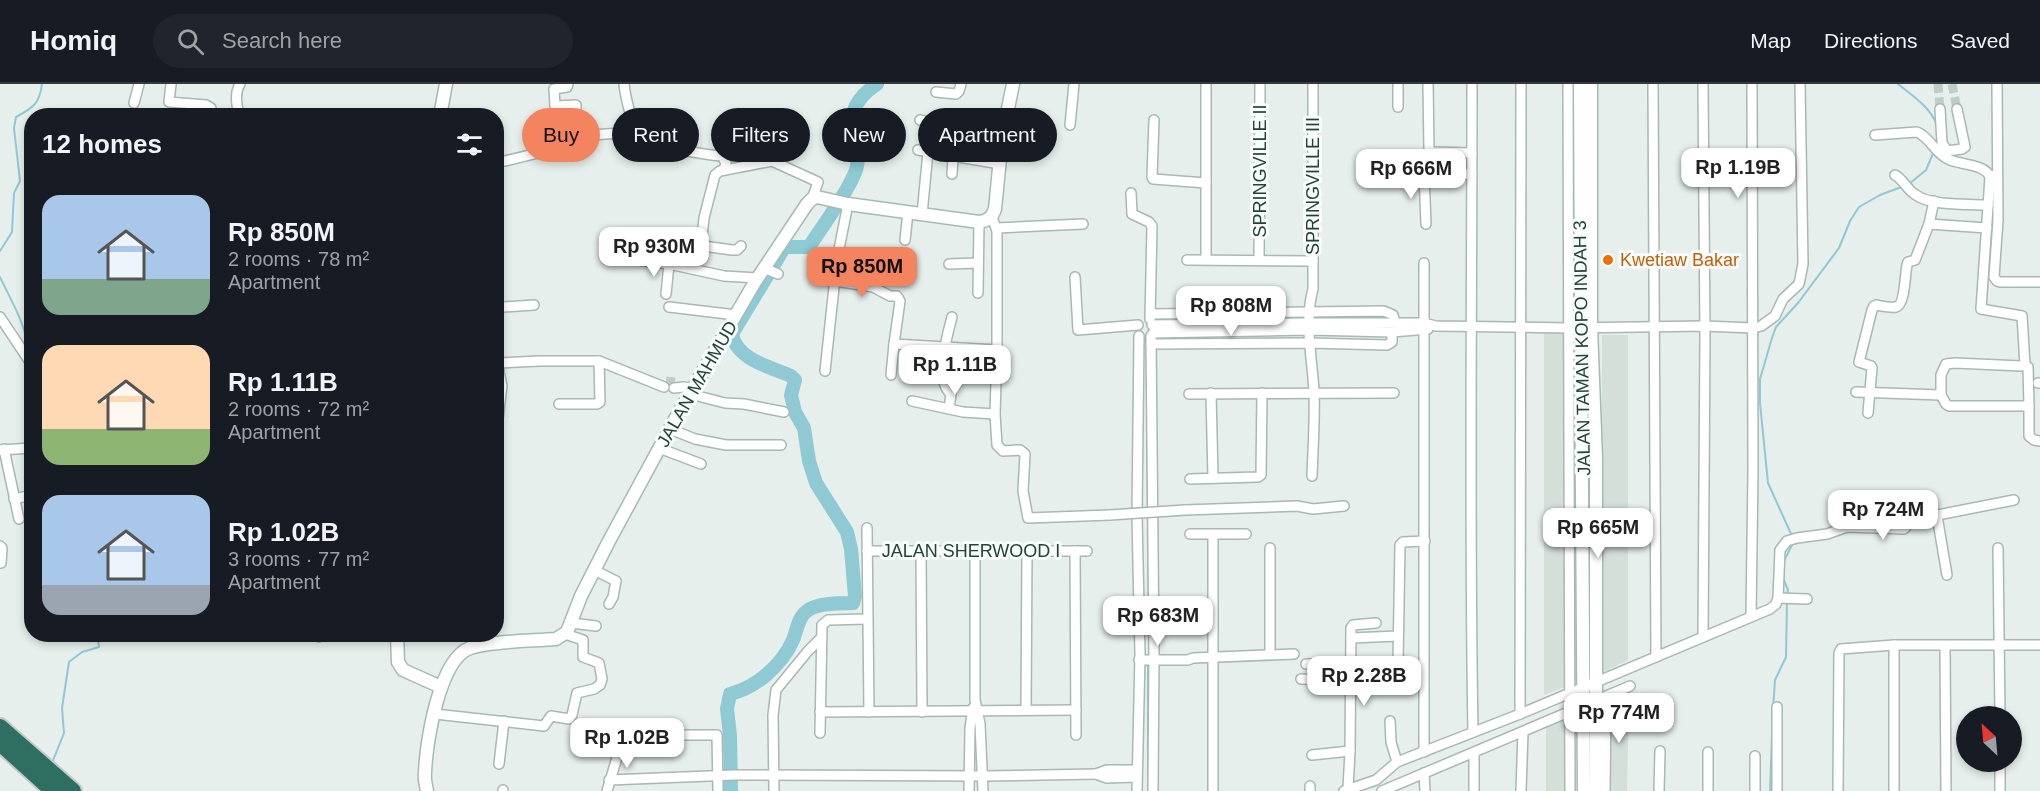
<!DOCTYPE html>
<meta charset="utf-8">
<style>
body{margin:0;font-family:Helvetica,sans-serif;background:#20242c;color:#f1f3f6;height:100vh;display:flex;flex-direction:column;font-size:22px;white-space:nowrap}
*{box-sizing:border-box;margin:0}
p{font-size:20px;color:#9ea1a6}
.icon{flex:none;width:33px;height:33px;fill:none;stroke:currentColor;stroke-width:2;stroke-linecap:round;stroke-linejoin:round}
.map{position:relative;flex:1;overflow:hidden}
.details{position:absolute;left:24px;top:24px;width:480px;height:534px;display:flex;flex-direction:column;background:#171b24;border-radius:24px;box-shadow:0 3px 9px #0003}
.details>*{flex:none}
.guide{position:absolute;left:522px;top:24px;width:570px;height:54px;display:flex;gap:12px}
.needle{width:39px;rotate:334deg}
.fabs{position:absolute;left:1956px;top:622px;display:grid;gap:12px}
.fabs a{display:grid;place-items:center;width:66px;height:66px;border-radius:50%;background:#171b24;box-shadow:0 3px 9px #0003;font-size:30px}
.price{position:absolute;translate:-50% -51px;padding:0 14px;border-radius:12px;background:#fff;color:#222;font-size:20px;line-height:39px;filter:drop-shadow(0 2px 3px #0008)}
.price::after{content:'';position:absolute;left:50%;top:36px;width:18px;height:14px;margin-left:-9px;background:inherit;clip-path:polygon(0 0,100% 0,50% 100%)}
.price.active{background:#f4845f;color:#111}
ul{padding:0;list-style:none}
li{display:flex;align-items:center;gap:18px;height:150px;padding:0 18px}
li span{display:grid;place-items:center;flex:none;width:168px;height:120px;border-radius:18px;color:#555}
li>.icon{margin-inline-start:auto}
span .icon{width:72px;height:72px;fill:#fffc;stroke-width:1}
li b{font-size:26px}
h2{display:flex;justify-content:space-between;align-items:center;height:72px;padding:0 18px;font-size:26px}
.tag{padding:0 21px;border-radius:27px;background:#171b24;box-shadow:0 3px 9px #0003;font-size:21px;line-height:54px}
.tag.active{background:#f4845f;color:#111}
header{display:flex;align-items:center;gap:36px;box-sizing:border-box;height:84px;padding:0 30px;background:#171b24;border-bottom:2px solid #363941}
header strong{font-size:28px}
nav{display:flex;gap:33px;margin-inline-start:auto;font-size:21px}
.search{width:420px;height:54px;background:#20242c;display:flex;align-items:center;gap:15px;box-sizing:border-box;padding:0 21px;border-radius:33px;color:#9ea1a6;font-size:22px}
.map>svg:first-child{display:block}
.built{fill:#d4dfda}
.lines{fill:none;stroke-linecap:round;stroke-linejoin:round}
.stream{stroke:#8ec9d4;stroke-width:2}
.river{stroke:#8ec9d4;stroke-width:14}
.street-tunnel{stroke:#bfccc8;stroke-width:9;stroke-dasharray:9 4.5;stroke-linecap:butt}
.street-casing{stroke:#a8b8b2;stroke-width:12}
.secondary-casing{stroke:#a4bbb3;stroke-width:15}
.highway-casing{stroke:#c2cac8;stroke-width:20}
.street{stroke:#fff;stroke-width:9}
.secondary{stroke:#fff;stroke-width:12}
.highway{stroke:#2f6f62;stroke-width:16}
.street-bridge-casing{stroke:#a8b8b2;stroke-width:12;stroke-linecap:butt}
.street-bridge{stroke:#fff;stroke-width:9}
.food-dot{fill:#e8710a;stroke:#f7fbf9;stroke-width:2}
.labels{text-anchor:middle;stroke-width:6;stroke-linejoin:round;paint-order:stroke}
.street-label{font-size:18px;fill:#24423a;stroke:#f7fbf9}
.food-label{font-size:18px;fill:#c56008;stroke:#f7fbf9;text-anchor:start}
</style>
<header>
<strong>Homiq</strong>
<div class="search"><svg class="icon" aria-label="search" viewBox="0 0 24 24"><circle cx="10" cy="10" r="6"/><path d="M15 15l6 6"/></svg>Search here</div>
<nav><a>Map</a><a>Directions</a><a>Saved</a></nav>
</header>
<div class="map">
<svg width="2040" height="707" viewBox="0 0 2040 707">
<rect width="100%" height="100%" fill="#e6efeb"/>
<g class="built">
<polygon points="1578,247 1578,598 1544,611 1544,248"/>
<polygon points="1602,251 1628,251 1628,576 1601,589"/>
<polygon points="1601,618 1629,618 1627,707 1601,707"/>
<polygon points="1575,633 1575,707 1546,707 1546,643"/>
</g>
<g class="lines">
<g class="stream">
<path d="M1898,0C1914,13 1929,22 1937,41"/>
<polyline points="1909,100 1926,86 1934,67"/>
<polyline points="1147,141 1147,159"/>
<path d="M0,167L12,148L14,109L20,97L14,44L16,33C33,24 40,19 42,0"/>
<path d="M0,193C11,217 25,238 28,265L32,268"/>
<polyline points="1147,342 1148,426"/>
<polyline points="1148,432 1149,559"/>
<polyline points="1792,452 1768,399 1760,319 1760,295 1772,254 1776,243 1798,219 1839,164 1850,137 1859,123 1880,111 1904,102"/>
<polyline points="1783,479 1794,457"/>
<polyline points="1783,494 1788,506 1787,511"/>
<polyline points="52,679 64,649 62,624 69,578 82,568 99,563 97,550"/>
<polyline points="1148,707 1148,580"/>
<polyline points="1770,707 1773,625 1775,596 1786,573 1787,517"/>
</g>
<path class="river" d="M731,707L730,651L727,625L730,610C756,604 782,581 793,556C797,546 798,533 807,527C816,519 841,519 853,519L855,512L851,465L847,448L816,399L809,377L804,344L795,328L791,311L795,296L791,292C770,283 736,275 732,250L784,164L789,163H809C823,141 844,114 854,91C870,56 829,32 877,0"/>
<g class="street-tunnel">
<polyline points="1938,0 1940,25"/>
<polyline points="1952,0 1957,25"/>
<polyline points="666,297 675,298"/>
</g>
<defs>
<g id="street">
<polyline points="171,0 169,18 206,21 211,24 212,32"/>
<polyline points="568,0 567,3 554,5 555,22 576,21 575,50"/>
<path d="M624,0C625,11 633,46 640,54C649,62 708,71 722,72L726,79L724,86"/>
<polyline points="1206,0 1206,175"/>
<polyline points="1398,0 1398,23"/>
<polyline points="1428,0 1429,66 1433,68 1472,69"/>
<path d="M1472,0C1472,216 1469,432 1473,648"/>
<polyline points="1568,0 1570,707"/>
<polyline points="1653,0 1656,573"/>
<polyline points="1997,0 1998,136 1994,193 1997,197 2000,198 2040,198"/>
<polyline points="936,8 956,10 959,7 961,0"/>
<polyline points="134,19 139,0"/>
<polyline points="1940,25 1942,59 1947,67 1962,65 1965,63 1957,25"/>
<path d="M239,32C237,21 234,10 240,0"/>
<polyline points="920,36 1002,54"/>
<polyline points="1154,36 1152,93 1153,95 1206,99"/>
<polyline points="1070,41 1074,0"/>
<path d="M1875,51L1917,48C1930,53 1935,70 1950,76C1962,81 1985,80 1990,93L1994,91"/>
<polyline points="918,66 1000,80"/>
<polyline points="496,76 505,77 538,69 549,60 570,50 591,51 636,48"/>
<polyline points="749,81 750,56"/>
<polyline points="952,90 953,73"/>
<path d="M1895,91C1904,96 1907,106 1916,111C1931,122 1969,120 1988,121"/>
<polyline points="1131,109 1132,130 1149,138 1152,142 1150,235"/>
<polyline points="922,130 928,68"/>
<polyline points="992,133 997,147 997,266 995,330 997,361 1003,367 1020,366 1025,370 1023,407 1028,434 1110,431"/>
<polyline points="1426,140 1424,91 1472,90"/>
<polyline points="1929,140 1987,144"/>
<polyline points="997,144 1083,140"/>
<polyline points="905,156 908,128"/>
<polyline points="689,160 732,166 737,166 741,162"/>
<polyline points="701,161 704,134 715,91 720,87 772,77 818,98 812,115"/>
<polyline points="1259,175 1260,0"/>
<polyline points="637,176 669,180 724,192 757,194"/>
<polyline points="1187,176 1313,177"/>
<polyline points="1424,179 1424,668"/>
<polyline points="949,180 978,179"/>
<polyline points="764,184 778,190"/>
<polyline points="1075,193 1078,246 1138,241"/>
<polyline points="835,197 873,203 890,212 897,212 900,217 894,260 997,266"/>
<polyline points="978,209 979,138"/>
<polyline points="666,210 669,180"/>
<polyline points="669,223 736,231"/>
<polyline points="496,227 503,223 534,221"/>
<polyline points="1151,230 1384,227 1393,231 1395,239"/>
<polyline points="0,233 32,281"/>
<polyline points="1152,241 1303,239 1423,239 1436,242 1569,244 1704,242 1753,244 1761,242 1775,232 1783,215 1799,200 1803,180 1800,0"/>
<polyline points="1153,249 1309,246 1392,248 1428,245"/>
<polyline points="1151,252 1154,570 1153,707"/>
<polyline points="1151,260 1309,259 1387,261 1392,258 1392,248"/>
<polyline points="496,273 502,302 496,351"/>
<polyline points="498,279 540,277 599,277 664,303"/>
<polyline points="2025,281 2028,283 2029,322"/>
<polyline points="825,287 837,175 848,120"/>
<polyline points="891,291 894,260"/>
<polyline points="2038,299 2040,299"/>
<polyline points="674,304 684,303 693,305"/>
<polyline points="1856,308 1941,311 1941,291 1946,280 1955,279 2021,282 2025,281 2022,232 1981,225 1990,93"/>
<polyline points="1211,309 1213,394"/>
<polyline points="690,310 725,319 744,320 784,328"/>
<polyline points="1189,310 1394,309"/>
<polyline points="1941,311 1946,320 1949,322 2029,322 2029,352 2034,356 2040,357"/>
<polyline points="912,317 963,328 995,330"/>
<polyline points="559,320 597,320 600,318 599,277"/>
<path d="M949,325L951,310C934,296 947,252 952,233"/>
<path d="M1868,329L1872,284L1871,282L1859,278L1872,226L1874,222L1876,221C1882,222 1891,224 1896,223C1905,221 1905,190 1907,181L1908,178L1915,176L1929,140L1934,117"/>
<polyline points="670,345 695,355 726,361 781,361"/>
<polyline points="659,364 701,380"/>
<polyline points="4,365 19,435"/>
<polyline points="0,366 32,364"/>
<path d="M1312,392C1313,364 1315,335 1314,307C1312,273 1304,238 1313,205V0"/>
<polyline points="1190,395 1258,393 1261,391 1262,309"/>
<polyline points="14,415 32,411"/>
<polyline points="1185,426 1297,422 1313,425 1344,422"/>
<polyline points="1937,432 1947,491"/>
<polyline points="867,444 869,628"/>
<polyline points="1190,450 1246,450"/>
<polyline points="0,462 2,464 1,479"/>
<polyline points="1998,464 2000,633"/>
<polyline points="867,467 1087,467"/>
<polyline points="921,467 922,628"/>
<polyline points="975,467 975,616 980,640 983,707"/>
<polyline points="1075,467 1076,651"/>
<polyline points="594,486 616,497 613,513 609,520"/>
<polyline points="1778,514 1807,515"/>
<polyline points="1751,533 1753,387 1752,0"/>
<polyline points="571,539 596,542"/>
<polyline points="319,553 319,550"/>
<polyline points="1703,553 1705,251 1703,0"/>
<polyline points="1351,554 1398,552"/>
<polyline points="1894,561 1894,707"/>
<polyline points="1945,562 1946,707"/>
<polyline points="1270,570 1270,464"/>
<polyline points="1139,576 1188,576 1193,574 1294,570"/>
<polyline points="1398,579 1400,461 1403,458 1425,457"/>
<polyline points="1306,580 1350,580"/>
<polyline points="1301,595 1350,597"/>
<polyline points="1026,626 1027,466"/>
<polyline points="820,628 1076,626"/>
<polyline points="435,630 544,642 551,632 569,635 572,631 577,609 594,605 600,601 602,595 599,579 583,573 583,556 565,550"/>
<polyline points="1520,630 1521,0"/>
<polyline points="1390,637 1391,658 1397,678"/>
<polyline points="820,649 822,541 828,536 867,535"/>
<polyline points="1708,668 1708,707"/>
<polyline points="1474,669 1474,707"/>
<polyline points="1312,671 1350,667"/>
<polyline points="499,680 504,637"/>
<polyline points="1424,689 1425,707"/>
<polyline points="1136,693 1107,694 1096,690 1107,686 1136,686"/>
<polyline points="609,696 734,691 983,692 1096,690"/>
<polyline points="1310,702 1310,707"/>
<polyline points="1348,705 1350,667 1351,544 1353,541 1376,539"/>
<polyline points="503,707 503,706"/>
<polyline points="607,707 622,657 627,652 633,651 717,651 718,707"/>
<polyline points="774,707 773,631 776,606 808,567 821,554"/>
<polyline points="969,707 970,644 973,624"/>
<polyline points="1137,707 1140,570 1137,432 1139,252"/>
<polyline points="1213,707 1213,451"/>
<polyline points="1344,707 1376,696 1397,678 1520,630 1770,525 1776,520 1778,514 1780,466 1787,457 1797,454 1827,450 1847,443 1904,445 1906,443 1907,437 2014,416"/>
<polyline points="1382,707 1630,602"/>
<polyline points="1521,707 1523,648"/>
<polyline points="1605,707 1606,613"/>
<polyline points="1659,707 1660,667"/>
<polyline points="1755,707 1755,672"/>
<polyline points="1777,707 1777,623"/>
<polyline points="1838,707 1839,569 1841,565 1894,561 2040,561"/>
<polyline points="2000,707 2000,678"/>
</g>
<g id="secondary">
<path d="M1580,0C1580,236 1583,471 1584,707"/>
<polyline points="1591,0 1591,243 1596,375 1596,707"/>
<polyline points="440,32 446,0"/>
<polyline points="397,550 398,578 403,586 441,603"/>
<path d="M427,707C426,701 424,695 425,689C426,659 439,575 470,564C490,557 533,557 556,555L567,548L581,512L609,457L674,337L755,198L807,120L812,115L817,113L848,120L979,138C987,137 992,134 995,125L1002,54L1013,0"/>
</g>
<g id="highway">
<polyline points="0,643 73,707"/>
<polyline points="0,659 53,707"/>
</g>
</defs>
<use href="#street" class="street-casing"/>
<use href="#secondary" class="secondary-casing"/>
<use href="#highway" class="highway-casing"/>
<use href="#street" class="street"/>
<use href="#secondary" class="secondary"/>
<use href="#highway" class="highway"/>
<defs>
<polyline id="street-bridge" points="1110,431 1185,426"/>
</defs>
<use href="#street-bridge" class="street-bridge-casing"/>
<use href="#street-bridge" class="street-bridge"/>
</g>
<circle class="food-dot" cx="1608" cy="176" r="6"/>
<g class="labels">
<g class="street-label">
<text transform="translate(1260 87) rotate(-90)" y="6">SPRINGVILLE II</text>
<text transform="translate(1313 102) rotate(-90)" y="6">SPRINGVILLE III</text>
<text transform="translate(1582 264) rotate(-91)" y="6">JALAN TAMAN KOPO INDAH 3</text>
<text transform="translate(697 300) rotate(-60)" y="6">JALAN MAHMUD</text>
<text x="971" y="473">JALAN SHERWOOD I</text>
</g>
<g class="food-label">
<text x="1620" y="182">Kwetiaw Bakar</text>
</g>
</g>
</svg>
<div class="fabs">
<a><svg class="needle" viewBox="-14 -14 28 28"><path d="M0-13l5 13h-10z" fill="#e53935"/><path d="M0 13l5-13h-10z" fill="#9ea1a6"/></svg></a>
</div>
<b class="price" style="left:1738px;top:115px">Rp 1.19B</b>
<b class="price" style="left:1411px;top:116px">Rp 666M</b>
<b class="price" style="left:654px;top:194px">Rp 930M</b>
<b class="price active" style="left:862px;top:214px">Rp 850M</b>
<b class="price" style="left:1231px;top:253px">Rp 808M</b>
<b class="price" style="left:955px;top:312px">Rp 1.11B</b>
<b class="price" style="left:1883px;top:457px">Rp 724M</b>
<b class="price" style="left:1598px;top:475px">Rp 665M</b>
<b class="price" style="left:1158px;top:563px">Rp 683M</b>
<b class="price" style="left:1364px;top:623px">Rp 2.28B</b>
<b class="price" style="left:1619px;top:660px">Rp 774M</b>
<b class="price" style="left:627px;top:685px">Rp 1.02B</b>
<div class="guide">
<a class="tag active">Buy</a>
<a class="tag">Rent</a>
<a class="tag">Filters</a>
<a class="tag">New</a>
<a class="tag">Apartment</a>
</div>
<section class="details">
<h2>12 homes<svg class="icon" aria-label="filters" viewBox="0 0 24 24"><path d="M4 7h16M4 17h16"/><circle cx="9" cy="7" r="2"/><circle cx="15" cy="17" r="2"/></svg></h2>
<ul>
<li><span style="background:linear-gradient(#a9c7e8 70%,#7fa58c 0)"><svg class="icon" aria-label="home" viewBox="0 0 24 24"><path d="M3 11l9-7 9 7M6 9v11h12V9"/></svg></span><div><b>Rp 850M</b><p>2 rooms · 78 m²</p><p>Apartment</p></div></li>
<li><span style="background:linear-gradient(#ffd9b3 70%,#8fb573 0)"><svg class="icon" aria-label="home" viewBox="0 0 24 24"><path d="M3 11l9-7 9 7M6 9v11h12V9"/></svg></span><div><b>Rp 1.11B</b><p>2 rooms · 72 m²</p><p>Apartment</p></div></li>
<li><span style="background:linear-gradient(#a9c7e8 75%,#9aa5b1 0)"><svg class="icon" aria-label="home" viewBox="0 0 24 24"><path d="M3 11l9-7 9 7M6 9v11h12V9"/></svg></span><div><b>Rp 1.02B</b><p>3 rooms · 77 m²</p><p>Apartment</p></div></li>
</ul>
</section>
</div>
